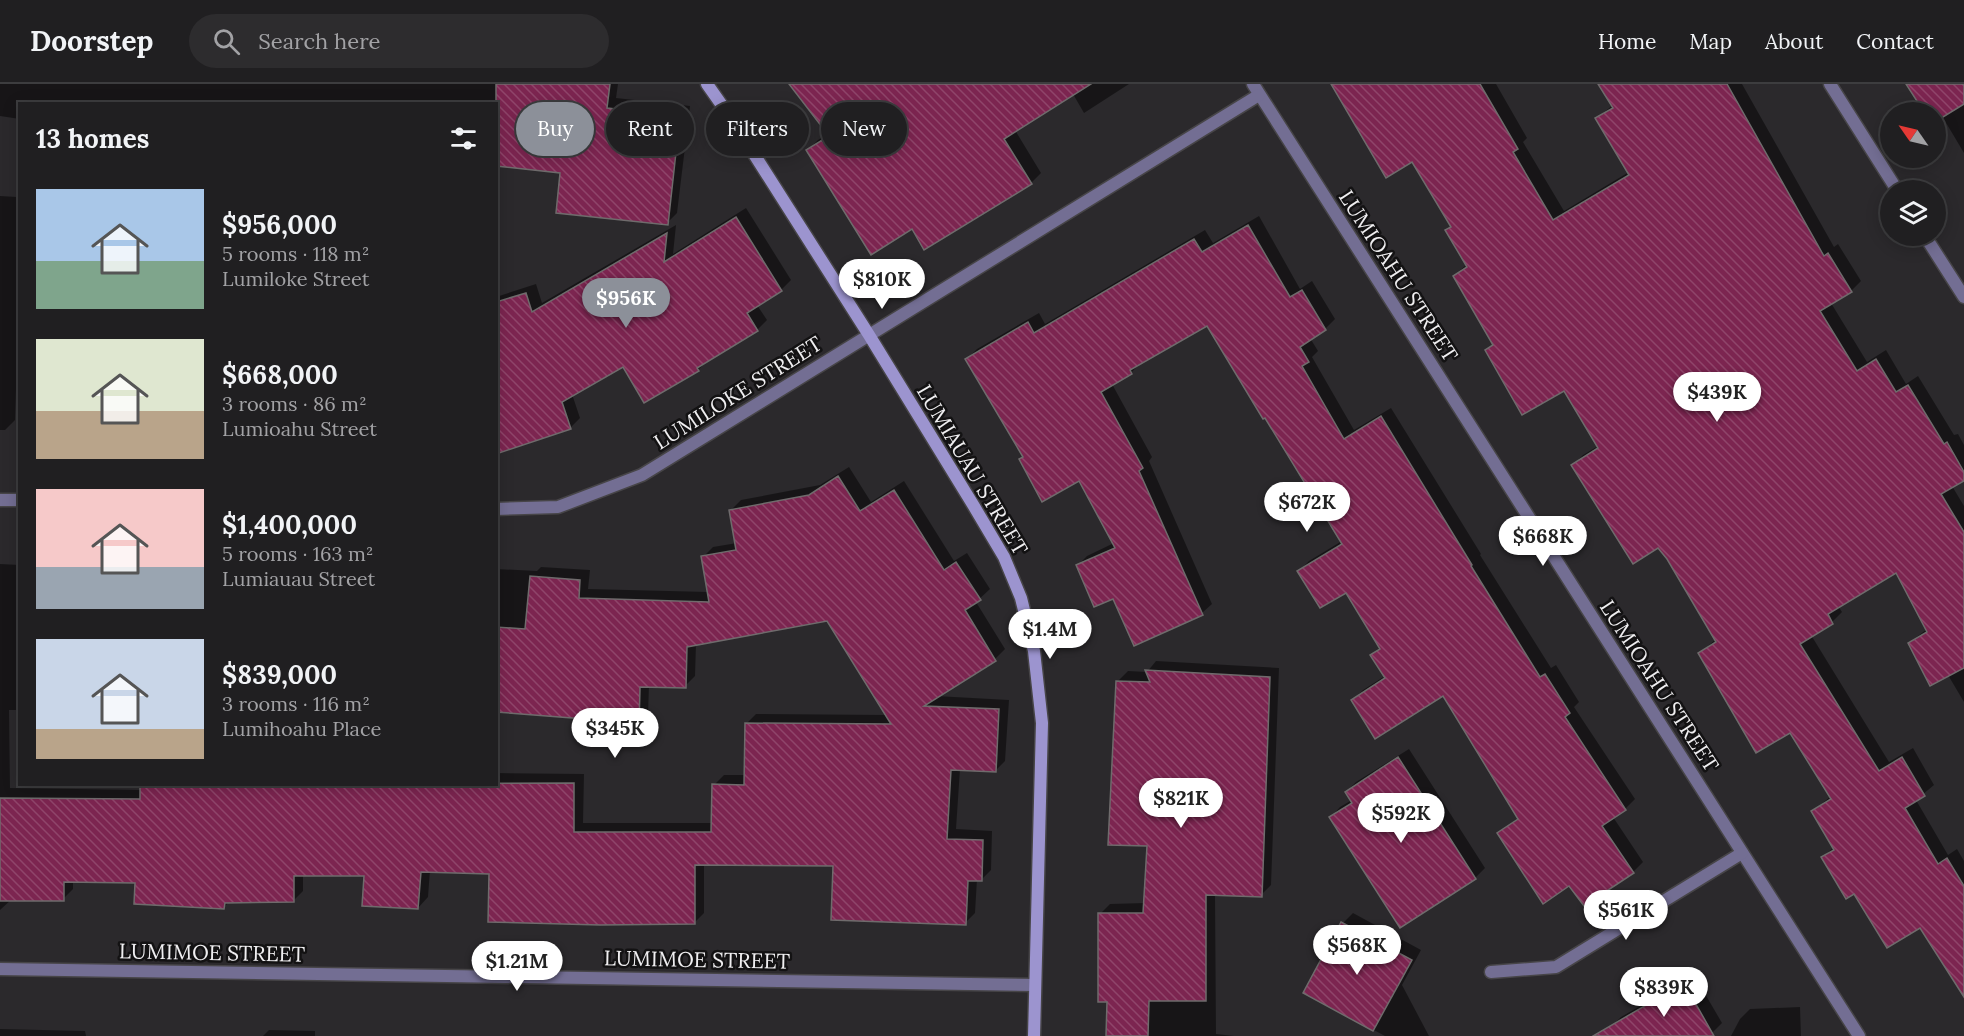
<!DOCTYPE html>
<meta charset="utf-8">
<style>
body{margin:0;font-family:Lora,serif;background:#2d2c2e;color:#f1f3f6;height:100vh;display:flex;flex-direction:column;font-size:22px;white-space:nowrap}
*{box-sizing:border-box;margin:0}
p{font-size:20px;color:#a2a2a5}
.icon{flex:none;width:33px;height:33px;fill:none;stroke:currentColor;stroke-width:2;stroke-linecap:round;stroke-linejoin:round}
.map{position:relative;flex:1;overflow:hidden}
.sheet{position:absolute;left:18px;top:18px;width:480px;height:684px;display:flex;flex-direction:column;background:#201f21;border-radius:0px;box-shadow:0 3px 15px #0003,0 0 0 2px #3d3d3f}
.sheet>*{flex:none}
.guide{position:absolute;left:516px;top:18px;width:570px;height:54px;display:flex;gap:12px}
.needle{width:39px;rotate:304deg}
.tools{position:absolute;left:1880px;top:18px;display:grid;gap:12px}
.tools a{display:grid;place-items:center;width:66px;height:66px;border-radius:50%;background:#201f21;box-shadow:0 3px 15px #0003,0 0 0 2px #3d3d3f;font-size:30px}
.price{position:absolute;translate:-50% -51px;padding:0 14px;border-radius:21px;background:#fff;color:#222;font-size:20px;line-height:39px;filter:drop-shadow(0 2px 3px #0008)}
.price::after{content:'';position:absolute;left:50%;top:36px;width:18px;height:14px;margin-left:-9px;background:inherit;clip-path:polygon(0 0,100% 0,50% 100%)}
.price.on{background:#8c9099;color:#fff}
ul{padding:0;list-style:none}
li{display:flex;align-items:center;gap:18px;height:150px;padding:0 18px}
li span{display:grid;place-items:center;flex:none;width:168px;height:120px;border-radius:0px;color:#555}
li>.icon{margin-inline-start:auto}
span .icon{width:72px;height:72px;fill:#fffc;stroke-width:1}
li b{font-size:26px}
h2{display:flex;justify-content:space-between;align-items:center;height:72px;padding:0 18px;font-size:26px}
.pill{padding:0 21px;border-radius:27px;background:#201f21;box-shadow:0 3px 15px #0003,0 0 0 2px #3d3d3f;font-size:21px;line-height:54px}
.pill.on{background:#8c9099;color:#fff}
header{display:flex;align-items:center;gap:36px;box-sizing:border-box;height:84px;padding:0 30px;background:#201f21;border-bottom:2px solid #3d3d3f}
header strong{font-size:28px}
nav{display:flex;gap:33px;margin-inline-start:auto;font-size:21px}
.search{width:420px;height:54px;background:#2d2c2e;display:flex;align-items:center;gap:15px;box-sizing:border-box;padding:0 21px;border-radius:33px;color:#a2a2a5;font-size:22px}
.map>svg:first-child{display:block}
.shadow{fill:#0007}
.building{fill:url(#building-back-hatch);stroke:#6f6b6c;stroke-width:1.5}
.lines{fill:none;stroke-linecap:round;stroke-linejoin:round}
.street-casing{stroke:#474548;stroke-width:15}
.secondary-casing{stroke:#474548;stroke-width:15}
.street{stroke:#736e93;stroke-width:12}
.secondary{stroke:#9c94cf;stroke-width:12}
.labels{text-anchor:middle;stroke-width:5;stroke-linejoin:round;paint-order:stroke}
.street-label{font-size:21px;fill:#f0eff1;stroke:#131213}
</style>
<header>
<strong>Doorstep</strong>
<div class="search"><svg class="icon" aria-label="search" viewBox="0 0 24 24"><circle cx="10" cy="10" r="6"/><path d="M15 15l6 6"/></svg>Search here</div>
<nav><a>Home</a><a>Map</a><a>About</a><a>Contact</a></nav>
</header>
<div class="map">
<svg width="1964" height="952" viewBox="0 0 1964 952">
<defs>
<pattern id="building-back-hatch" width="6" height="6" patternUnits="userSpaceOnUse" patternTransform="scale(1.5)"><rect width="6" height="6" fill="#7c2550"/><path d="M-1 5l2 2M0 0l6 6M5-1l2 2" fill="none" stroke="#8f456a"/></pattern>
</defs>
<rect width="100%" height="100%" fill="#2b292c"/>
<g class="shadow">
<polygon points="0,0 618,0 616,14 690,22 677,129 667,139 562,88 496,20 20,20 20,35 0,32"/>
<polygon points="791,0 1129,0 1084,29 1073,10 1015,46 1041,89 1031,99 912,143 808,66 818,56 829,49"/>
<polygon points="1331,0 1496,0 1527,54 1523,58 1564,127 1629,88 1597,34 1613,21 1600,0 1742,0 1834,163 1838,160 1861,197 1851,207 1831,219 1867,278 1886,266 1906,300 1918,292 1954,351 1958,350 1964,361 1964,395 1952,402 1964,422 1964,618 1948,591 1909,559 1927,545 1897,487 1838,522 1842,528 1832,538 1811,551 1889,678 1913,664 1934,701 1916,716 1948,771 1957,765 1964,777 1964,879 1921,841 1855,808 1823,773 1834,763 1813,727 1831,712 1791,647 1700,569 1716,555 1668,475 1659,462 1573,381 1583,371 1598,362 1564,305 1487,266 1494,259 1454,192 1467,180 1447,147 1452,142 1412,76 1386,92"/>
<polygon points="1908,0 1964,0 1964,69 1942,32 1935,36 1935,28 1926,28"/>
<polygon points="20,100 20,306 16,306 15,336 5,346 0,346 0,112 17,113"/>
<polygon points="746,124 791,196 781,206 757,221 767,236 757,246 708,276 698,286 624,281 572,310 580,334 570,344 496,368 496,213 536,200 542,219 676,141 673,170"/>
<polygon points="1259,132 1300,205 1312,197 1335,235 1325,245 1310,254 1318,267 1312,273 1354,346 1391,324 1481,470 1480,471 1551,584 1556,581 1579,618 1574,623 1635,715 1625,725 1613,733 1643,778 1633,788 1570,800 1499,750 1519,733 1443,610 1353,616 1363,606 1385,592 1372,571 1380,563 1346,507 1299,487 1309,477 1342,457 1207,240 1141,278 1131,289 1112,300 1152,373 1149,377 1212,520 1202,529 1114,513 1077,482 1087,472 1114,459 1080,395 1021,375 1024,372 967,275 977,265 1039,229 1045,240 1205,146 1213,159"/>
<polygon points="849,383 871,418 904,397 954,477 967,469 990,505 976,518 1005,565 995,575 936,612 1009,616 1005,677 995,687 960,685 956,745 992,747 991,786 981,796 977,795 975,829 965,839 835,781 704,780 704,829 694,839 490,789 430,786 428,813 418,824 366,790 303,790 303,807 293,817 230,817 224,823 136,797 73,797 73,805 63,815 12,815 0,826 0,480 20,481 20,626 9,626 10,704 142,706 496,700 496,689 584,690 583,739 713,739 714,701 724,691 746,691 746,640 756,630 887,631 828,536 696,560 695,592 685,602 649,601 648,631 638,641 600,634 496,626 496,485 537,487 541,483 590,486 588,505 709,508 703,473 713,463 737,459 731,426 741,416 820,401"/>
<polygon points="1156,577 1279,584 1271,801 1261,811 1215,810 1216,950 1234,952 1108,952 1109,916 1100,830 1110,820 1145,819 1148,761 1118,597 1128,587 1147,588"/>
<polygon points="1409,665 1485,784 1475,794 1331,733 1340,723 1352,716 1346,708 1356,698"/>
<polygon points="1353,829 1421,866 1402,901 1429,952 1385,952 1305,909 1343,839"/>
<polygon points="1694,891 1722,939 1712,949 1707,952 1616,952 1611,943 1621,933"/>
<polygon points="1800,923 1801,952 1731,952 1740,935 1750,925"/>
<polygon points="0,945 85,947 86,952 0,952"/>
<polygon points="269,946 315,947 315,952 263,952"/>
</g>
<g class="building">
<polygon points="496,0 610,0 607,24 680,32 668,141 556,129 560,89 496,82"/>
<polygon points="789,0 1091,0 1004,55 1032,100 924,166 912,145 871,171 806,66 829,52"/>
<polygon points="1331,0 1480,0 1518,65 1513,68 1553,136 1629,91 1595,34 1613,24 1598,0 1727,0 1824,172 1828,169 1852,208 1820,227 1857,287 1876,275 1896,308 1908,301 1944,360 1947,358 1964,388 1964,397 1941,410 1964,448 1964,584 1930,602 1908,559 1927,548 1896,489 1828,530 1833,540 1800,560 1879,687 1902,673 1925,712 1905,724 1938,780 1947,774 1964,802 1964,913 1920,844 1887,864 1854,810 1846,815 1821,773 1834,766 1811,727 1831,715 1790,649 1756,669 1698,569 1716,558 1667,475 1658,464 1633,480 1571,381 1598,364 1564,307 1522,331 1485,266 1493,261 1453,192 1467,183 1445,146 1451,143 1412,78 1386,94"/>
<polygon points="1906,0 1964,0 1964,20 1935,38 1935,28 1924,28"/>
<polygon points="736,133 782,207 747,229 758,247 697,284 699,287 644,319 623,283 562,318 571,345 496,370 496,218 526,209 532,228 667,149 664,178"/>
<polygon points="1248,141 1290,213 1302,206 1326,246 1300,263 1309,278 1302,282 1344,355 1381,332 1472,481 1471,482 1540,593 1545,590 1570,629 1565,633 1626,726 1602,742 1634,789 1584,822 1569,802 1543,820 1497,749 1518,735 1443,612 1375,655 1351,616 1385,594 1370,571 1380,565 1346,509 1320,524 1297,487 1342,460 1265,334 1263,335 1207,242 1130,286 1132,290 1101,308 1143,384 1139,387 1203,531 1134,562 1113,515 1094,523 1076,481 1115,464 1079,397 1042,418 1019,375 1023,373 965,275 1028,238 1034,249 1194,155 1202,168"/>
<polygon points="838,392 860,427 894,406 944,486 956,478 981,516 965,526 996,577 924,622 999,625 996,688 951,686 947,755 983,756 982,797 968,797 966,841 831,836 833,782 695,781 695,840 600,841 488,838 489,790 421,788 418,825 362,822 364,792 294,792 294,818 225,819 224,825 134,820 135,799 64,798 64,817 0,817 0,714 140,715 140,700 574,699 574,748 711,748 712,700 744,701 745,639 891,640 827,537 687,563 686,604 640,603 639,643 598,641 598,636 496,628 496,543 525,545 530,492 580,496 579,514 709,518 701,472 736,466 729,426 809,411"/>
<polygon points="1145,586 1270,593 1262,813 1206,811 1206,917 1149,917 1148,952 1106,952 1107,918 1098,918 1098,829 1143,829 1147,762 1108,761 1116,597 1150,598"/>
<polygon points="1398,673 1476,795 1400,844 1329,733 1352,719 1345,708"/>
<polygon points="1341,838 1412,876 1373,947 1303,909"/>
<polygon points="1684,899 1714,952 1593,952"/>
</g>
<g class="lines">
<defs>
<g id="street">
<polyline points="1253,0 1859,952"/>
<polyline points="1830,0 1897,106"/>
<polyline points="1925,152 1964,213"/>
<polyline points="0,416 20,416"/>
<polyline points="496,425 558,423 642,391 1259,11"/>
<polyline points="0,885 1034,901"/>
<polyline points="1491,888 1556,883 1742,769"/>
</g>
<polyline id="secondary" points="707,0 733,37 869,251 975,424 1004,473 1021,514 1034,567 1042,639 1034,952"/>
</defs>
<use href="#street" class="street-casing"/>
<use href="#secondary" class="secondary-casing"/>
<use href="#street" class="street"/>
<use href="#secondary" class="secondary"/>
</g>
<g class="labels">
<g class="street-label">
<text transform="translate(1398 192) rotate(57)" y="7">LUMIOAHU STREET</text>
<text transform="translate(738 309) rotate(-32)" y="7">LUMILOKE STREET</text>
<text transform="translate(972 386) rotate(59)" y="7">LUMIAUAU STREET</text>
<text transform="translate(1659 602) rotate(57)" y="7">LUMIOAHU STREET</text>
<text transform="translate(212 869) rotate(1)" y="7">LUMIMOE STREET</text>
<text transform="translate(697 876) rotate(1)" y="7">LUMIMOE STREET</text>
</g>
</g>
</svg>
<div class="tools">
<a><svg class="needle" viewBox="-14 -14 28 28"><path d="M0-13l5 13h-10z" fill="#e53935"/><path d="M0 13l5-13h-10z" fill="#a2a2a5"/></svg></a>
<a><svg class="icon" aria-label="layers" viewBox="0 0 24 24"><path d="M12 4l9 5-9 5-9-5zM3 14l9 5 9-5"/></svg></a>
</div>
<b class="price" style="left:882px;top:226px">$810K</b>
<b class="price on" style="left:626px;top:245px">$956K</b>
<b class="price" style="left:1717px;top:339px">$439K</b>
<b class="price" style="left:1307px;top:449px">$672K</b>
<b class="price" style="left:1543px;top:483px">$668K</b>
<b class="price" style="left:1050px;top:576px">$1.4M</b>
<b class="price" style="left:615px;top:675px">$345K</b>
<b class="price" style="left:1181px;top:745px">$821K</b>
<b class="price" style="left:1401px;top:760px">$592K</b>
<b class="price" style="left:1626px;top:857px">$561K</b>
<b class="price" style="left:1357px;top:892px">$568K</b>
<b class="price" style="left:517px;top:908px">$1.21M</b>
<b class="price" style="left:1664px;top:934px">$839K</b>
<div class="guide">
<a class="pill on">Buy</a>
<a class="pill">Rent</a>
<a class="pill">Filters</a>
<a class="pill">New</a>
</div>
<section class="sheet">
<h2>13 homes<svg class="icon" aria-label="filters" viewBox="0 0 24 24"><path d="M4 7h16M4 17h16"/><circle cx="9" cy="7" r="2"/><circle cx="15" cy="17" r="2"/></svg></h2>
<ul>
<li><span style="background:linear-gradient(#a9c7e8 60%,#7fa58c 0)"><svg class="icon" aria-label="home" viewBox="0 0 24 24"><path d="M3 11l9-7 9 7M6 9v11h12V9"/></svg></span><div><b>$956,000</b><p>5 rooms · 118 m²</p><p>Lumiloke Street</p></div></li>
<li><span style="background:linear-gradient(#dfe7d0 60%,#b9a48a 0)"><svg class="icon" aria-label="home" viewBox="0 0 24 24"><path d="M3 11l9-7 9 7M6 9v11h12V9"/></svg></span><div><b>$668,000</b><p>3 rooms · 86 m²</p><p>Lumioahu Street</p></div></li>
<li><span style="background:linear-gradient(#f6c9c9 65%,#9aa5b1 0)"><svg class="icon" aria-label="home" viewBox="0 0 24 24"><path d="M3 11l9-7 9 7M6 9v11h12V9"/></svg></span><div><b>$1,400,000</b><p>5 rooms · 163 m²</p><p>Lumiauau Street</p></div></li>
<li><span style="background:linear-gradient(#c9d6e8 75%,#b9a48a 0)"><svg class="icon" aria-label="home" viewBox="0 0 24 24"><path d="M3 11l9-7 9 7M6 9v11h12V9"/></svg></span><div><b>$839,000</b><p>3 rooms · 116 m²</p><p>Lumihoahu Place</p></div></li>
</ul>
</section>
</div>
